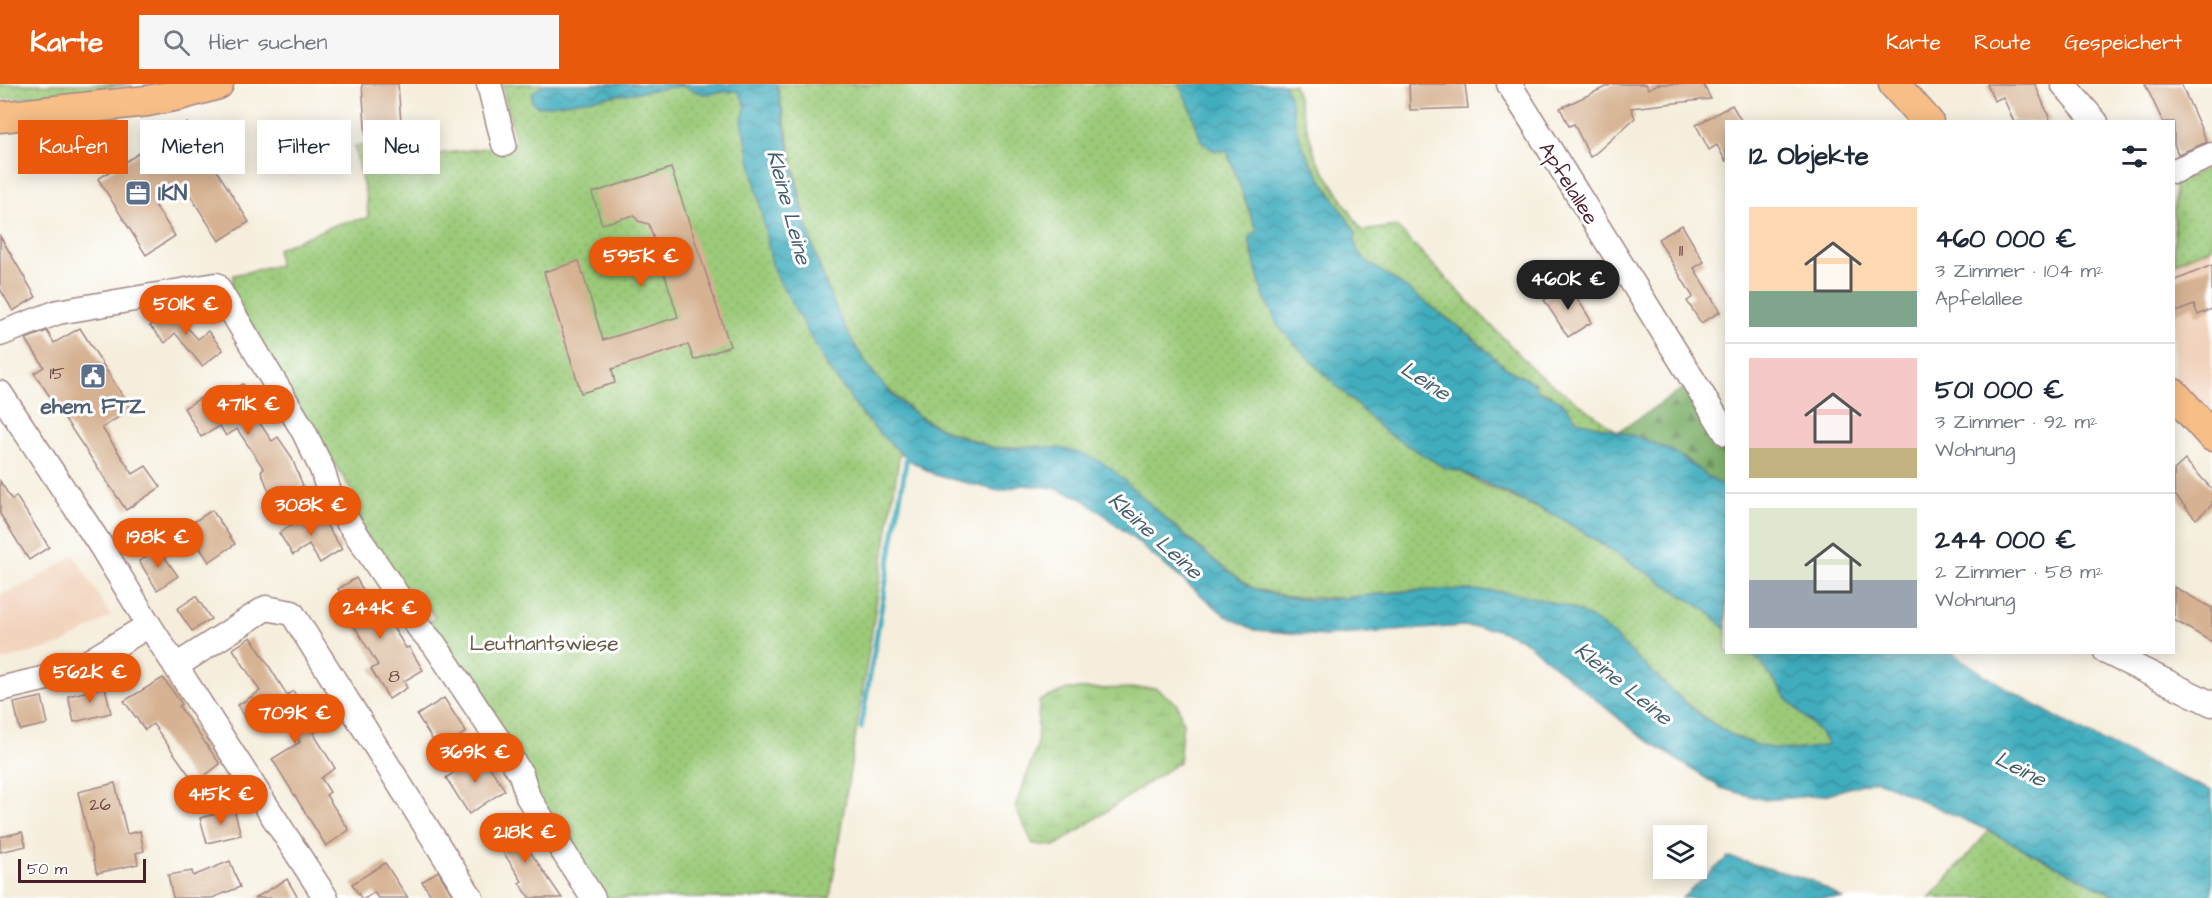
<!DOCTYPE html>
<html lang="de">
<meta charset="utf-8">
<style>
body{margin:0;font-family:"Architects Daughter",sans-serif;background:#f6f6f7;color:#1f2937;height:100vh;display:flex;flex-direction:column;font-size:22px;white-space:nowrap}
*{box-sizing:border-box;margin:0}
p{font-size:20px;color:#747a83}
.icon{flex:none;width:33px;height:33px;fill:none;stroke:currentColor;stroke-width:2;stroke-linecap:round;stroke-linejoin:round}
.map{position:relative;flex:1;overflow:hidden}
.panel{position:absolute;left:1725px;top:36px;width:450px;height:534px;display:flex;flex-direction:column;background:#fff;border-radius:0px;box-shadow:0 3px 15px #0003}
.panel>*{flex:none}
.banner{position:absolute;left:18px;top:36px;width:570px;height:54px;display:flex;gap:12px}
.fabs{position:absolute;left:1653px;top:741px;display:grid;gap:12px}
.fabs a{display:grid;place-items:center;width:54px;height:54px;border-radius:0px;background:#fff;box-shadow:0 3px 15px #0003;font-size:30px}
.scale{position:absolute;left:18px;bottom:15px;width:128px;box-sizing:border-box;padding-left:6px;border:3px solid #4a1f2b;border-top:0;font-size:16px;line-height:21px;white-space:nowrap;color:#4a1f2b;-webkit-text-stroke:4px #fff;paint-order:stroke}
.price{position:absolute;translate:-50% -51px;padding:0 14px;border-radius:21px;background:#ea580c;color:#fff;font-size:20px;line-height:39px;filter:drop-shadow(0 2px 3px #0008)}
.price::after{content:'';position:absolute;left:50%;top:36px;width:18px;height:14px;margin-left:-9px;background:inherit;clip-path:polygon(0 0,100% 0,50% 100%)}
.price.selected{background:#222;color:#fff}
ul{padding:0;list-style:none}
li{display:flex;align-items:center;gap:18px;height:150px;padding:0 24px}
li+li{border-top:2px solid #e0e1e3}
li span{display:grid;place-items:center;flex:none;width:168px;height:120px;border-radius:0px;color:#555}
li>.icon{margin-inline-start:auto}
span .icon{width:72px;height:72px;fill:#fffc;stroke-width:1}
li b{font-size:26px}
h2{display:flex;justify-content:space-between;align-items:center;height:72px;padding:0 24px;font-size:26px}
.pill{padding:0 21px;border-radius:0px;background:#fff;box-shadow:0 3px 15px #0003;font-size:21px;line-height:54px}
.pill.selected{background:#ea580c;color:#fff}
header{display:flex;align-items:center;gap:36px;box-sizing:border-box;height:84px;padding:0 30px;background:#ea580c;color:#fff}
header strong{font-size:28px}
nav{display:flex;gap:33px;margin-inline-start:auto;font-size:21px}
.search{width:420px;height:54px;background:#f6f6f7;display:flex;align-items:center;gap:15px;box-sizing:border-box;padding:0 21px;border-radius:0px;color:#747a83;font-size:22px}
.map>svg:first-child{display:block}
.built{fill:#f2d4be}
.grass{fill:url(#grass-dots);stroke:#727452;stroke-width:1.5}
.forest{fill:url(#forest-firs);stroke:#63664a;stroke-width:1.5}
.wetland{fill:url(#wetland-marsh);stroke:#727452;stroke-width:1.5}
.water{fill:url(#water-waves);stroke:#456674;stroke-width:1.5}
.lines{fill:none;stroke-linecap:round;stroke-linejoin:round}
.stream{stroke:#40adbe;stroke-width:5}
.building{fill:#d6b292}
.minor-casing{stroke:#a08684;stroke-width:27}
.major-casing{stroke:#a08684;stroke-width:33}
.minor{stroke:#fff;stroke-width:24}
.major{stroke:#f7be87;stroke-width:30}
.labels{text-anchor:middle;stroke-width:6;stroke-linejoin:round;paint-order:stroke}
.number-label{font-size:18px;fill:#6d4445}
.street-label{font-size:21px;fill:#4a1f2b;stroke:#fff}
.service-label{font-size:21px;font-weight:bold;fill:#4e5e75;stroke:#fff;text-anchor:start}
.park-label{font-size:21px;fill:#665b46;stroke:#fff}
.water-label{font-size:22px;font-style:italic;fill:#465f6d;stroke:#fff}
</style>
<header>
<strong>Karte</strong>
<div class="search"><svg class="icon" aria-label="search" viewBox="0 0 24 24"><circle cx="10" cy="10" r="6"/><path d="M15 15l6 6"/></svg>Hier suchen</div>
<nav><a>Karte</a><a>Route</a><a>Gespeichert</a></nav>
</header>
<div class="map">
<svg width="2212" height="814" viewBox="0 0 2212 814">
<defs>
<pattern id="grass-dots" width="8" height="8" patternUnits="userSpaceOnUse" patternTransform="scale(1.5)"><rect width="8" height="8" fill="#9bca79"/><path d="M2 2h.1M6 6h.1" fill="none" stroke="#87ad69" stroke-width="1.8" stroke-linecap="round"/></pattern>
<pattern id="forest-firs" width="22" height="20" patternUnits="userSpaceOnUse" patternTransform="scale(1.5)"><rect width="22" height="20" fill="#7cae69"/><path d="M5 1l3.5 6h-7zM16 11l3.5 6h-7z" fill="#688d57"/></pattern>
<pattern id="wetland-marsh" width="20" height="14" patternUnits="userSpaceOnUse" patternTransform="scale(1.5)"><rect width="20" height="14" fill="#9bca79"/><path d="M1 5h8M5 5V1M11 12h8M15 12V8" fill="none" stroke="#87ad69"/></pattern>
<pattern id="water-waves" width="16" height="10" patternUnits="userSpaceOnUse" patternTransform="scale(1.5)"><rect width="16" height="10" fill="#40adbe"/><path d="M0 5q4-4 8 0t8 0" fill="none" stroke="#388c9b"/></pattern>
</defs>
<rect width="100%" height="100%" fill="#fff"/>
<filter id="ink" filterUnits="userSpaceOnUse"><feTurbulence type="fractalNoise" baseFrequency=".0167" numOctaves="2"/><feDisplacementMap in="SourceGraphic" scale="12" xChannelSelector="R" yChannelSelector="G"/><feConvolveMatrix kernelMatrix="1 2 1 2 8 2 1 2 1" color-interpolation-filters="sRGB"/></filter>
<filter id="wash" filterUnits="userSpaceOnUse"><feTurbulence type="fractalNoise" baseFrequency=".008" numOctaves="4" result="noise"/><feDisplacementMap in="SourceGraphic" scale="24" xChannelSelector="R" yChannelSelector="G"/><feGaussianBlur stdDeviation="1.35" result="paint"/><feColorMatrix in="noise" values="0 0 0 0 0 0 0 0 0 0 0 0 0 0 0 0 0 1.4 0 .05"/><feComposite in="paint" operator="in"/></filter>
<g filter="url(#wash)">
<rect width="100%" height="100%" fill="#f5eedc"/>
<g class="built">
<polygon points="2212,163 2212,332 2174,291 2174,179"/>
<polygon points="74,471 111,532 60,561 0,577 0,511 30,499"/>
</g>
<g class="grass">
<polygon points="0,0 134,0 46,12 0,15"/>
<polygon points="502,0 681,0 704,10 738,7 745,16 746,28 825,280 862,330 900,368 830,814 598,814 428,539 435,534 421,512 410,519 345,420 355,412 231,215 233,191 279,181 277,165 340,139 368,134 367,117 354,62 395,60 400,75 516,60"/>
<path d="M777,0H1179L1190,23L1201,57L1214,67H1227L1257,148L1249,156L1263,211L1279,243L1445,384L1460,387L1478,398L1562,435L1706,526L1726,545V568L1751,569C1767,583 1776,602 1790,618C1803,633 1818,644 1829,661L1810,665L1771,666L1726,649L1679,613L1604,543L1572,524L1500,507L1413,506L1341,514L1289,513L1253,504L1219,480L1168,436L1041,362L994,364L943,345L917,331L880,298L848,253L830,211L814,167L799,107Z"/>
<path d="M1283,0H1294L1316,74L1362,147L1396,142L1536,288L1618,348L1579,337L1573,332L1565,321L1548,309L1537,307L1535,299L1506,284L1468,249L1412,208L1364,175L1357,166L1355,157L1356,149C1336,118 1313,88 1299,53C1292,36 1293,17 1283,0Z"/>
<polygon points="2212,83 2212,163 2174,179 2174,98"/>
<polygon points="1989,747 2119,814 1930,814"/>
</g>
<polygon class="forest" points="1683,304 1699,332 1726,361 1726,405 1695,384 1686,375 1618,348"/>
<polygon class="wetland" points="1156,604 1177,620 1183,638 1179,678 1055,762 1033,760 1015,723 1037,663 1039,617 1067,605"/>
<g class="water">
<path d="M544,0H777C796,106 823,267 918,332C939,346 965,354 988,362C999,366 1012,364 1023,363C1055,362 1082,365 1109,383C1120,391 1130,402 1140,411C1169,437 1198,466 1230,488C1238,493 1245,500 1253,504C1263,508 1277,511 1287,513C1328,520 1371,509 1412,507C1463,503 1522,506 1570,524C1595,533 1614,551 1632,569C1688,621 1744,686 1828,660C1818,643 1803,633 1790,618C1776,601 1767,583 1751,569H1953C1973,584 1993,596 2015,609C2078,648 2144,678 2212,707V814H2119L1989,747L1877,696L1824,711L1765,716L1721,704L1640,652L1522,555L1494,545L1463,542L1325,552L1255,546L1226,532L1107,433L1080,413L1054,404L1022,401L999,407L935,391L909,376L882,352L862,330L825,279L773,185L742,36L746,22L738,7L704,10L681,2L538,23L532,18V9Z"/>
<path d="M1179,0H1283L1289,10L1298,50L1309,76L1356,149L1355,157L1357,166L1364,175L1412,208L1468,250L1506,284L1535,300L1537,307C1547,310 1557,313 1565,321C1570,327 1573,332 1579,337L1638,353L1672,367L1726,405V545L1706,526L1562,435L1460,387L1445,384L1385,348L1315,281L1279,243L1263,211L1249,156L1251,151L1257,148L1227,67H1214L1201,57L1190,23Z"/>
<polygon points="1728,773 1810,796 1842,814 1682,814"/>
</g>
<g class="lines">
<polyline class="stream" points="861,644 908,367"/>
</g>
<g id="blocks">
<g class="building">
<polygon points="362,0 398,0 402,51 366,54"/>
<polygon points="1409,0 1465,0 1468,24 1410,26"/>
<polygon points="1612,0 1646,0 1648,5 1658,0 1703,0 1711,15 1631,24 1635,34 1597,68 1590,73 1574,40 1569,42 1560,24"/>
<polygon points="1987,0 2035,0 2051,38 2014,38 2003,13 1994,17"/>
<polygon points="2145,0 2181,0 2207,58 2178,70 2174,60 2174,38 2163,38"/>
<polygon points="1732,21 1742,38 1726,38 1726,78 1717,61 1709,66 1696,41"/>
<polygon points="187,39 249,138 219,157 183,100 153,118 175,152 146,171 98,95"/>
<polygon points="671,84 730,262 694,276 688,261 612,285 615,299 581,309 544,188 579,177 603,256 678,233 649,140 638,137 634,131 602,140 592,109"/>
<polygon points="1682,141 1704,178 1694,184 1720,228 1701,239 1687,217 1693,213 1658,155"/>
<polygon points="0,152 36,213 13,227 0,205"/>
<polygon points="2212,181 2212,225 2198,231 2194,221 2174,229 2174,197"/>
<polygon points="1569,201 1592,238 1568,253 1544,216"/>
<polygon points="169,224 198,255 208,247 223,266 202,282 175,249 165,259 150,242 161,232 156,226"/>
<polygon points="80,244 131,325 102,344 133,390 146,382 161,403 126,426 34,289 44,283 26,255 47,247 54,259"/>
<polygon points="243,300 261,331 256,334 272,357 278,353 291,372 303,402 272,415 261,387 264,385 237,345 226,352 220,342 201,353 184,324 204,312 209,320"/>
<polygon points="2185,376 2212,405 2212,421 2196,435 2174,410 2174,386"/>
<polygon points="0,397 12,416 16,412 49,463 29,476 0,430"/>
<polygon points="316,425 342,465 320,479 309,461 293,471 279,449"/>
<polygon points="212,426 235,460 209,478 186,443"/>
<polygon points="159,465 178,492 157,506 139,477"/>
<polygon points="356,494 366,511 371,508 406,564 409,563 423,586 404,597 407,604 389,615 371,585 378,581 345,527 349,524 338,505"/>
<polygon points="2174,503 2212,524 2212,558 2174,536"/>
<polygon points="196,512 211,535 192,547 177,525"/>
<polygon points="251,553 287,611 293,607 319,646 313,649 335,684 321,694 330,708 326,711 349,746 326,762 272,675 300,658 273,617 246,635 238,621 260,607 233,565"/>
<polygon points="163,594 182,620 179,622 220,680 195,699 153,640 145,646 124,617"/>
<polygon points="105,603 111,629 74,638 68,612"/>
<polygon points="42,613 48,640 20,646 14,619"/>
<polygon points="444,614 466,648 439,666 417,631"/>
<polygon points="481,670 505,706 469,730 446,694"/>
<polygon points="115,699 127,750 140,747 144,767 136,769 138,780 97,789 78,708"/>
<polygon points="234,725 241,751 207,759 200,734"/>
<polygon points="513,738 529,766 562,814 530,814 519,799 522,797 492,751"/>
<polygon points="22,748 26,762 0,768 0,753"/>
<polygon points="230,777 240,803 212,814 173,814 168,791 192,787 193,792"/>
<polygon points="385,779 408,814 378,814 374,808 366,814 361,814 352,800"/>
<polygon points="438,787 454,814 433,814 422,798"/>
<polygon points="287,795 298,814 255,814"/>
</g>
</g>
</g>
<g filter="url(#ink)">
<use href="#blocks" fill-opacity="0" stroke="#a08684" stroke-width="1.5"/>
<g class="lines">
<defs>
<g id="minor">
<polyline points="489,0 504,60"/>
<polyline points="1509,0 1726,349"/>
<polyline points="2063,0 2096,38"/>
<polyline points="2174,87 2212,71"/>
<polyline points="0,250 58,228 216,201 303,346 322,385 330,411 420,545 434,560 521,690 528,713 593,814"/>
<polyline points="0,309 101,462 149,541 326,814"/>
<polyline points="2106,568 2212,620"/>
<polyline points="176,582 266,524 292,529 471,814"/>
<polyline points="0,605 51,593 80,583 149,541"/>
</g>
<g id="major">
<polyline points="1894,0 1928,38"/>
<polyline points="0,33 147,17 179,11 218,0"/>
<polyline points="2174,310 2212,352"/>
</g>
</defs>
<use href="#minor" class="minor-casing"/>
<use href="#major" class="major-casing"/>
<use href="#minor" class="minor"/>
<use href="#major" class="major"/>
</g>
</g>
<defs>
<symbol id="office-square" viewBox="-11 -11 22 22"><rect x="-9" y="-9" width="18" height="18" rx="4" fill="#5c6f8a" stroke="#fff"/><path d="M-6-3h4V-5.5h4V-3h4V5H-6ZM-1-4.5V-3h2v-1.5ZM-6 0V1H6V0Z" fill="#fff"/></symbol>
<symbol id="civic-square" viewBox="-11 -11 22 22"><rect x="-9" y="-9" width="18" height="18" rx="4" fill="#5c6f8a" stroke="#fff"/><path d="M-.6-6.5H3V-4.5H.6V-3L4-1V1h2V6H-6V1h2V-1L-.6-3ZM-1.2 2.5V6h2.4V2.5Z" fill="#fff"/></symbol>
</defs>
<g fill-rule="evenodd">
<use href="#office-square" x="123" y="94" width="30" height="30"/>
<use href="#civic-square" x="78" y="277" width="30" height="30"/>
</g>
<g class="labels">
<g class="number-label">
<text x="1681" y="172">11</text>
<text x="57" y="295">15</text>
<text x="394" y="598">8</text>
<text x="100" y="726">26</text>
</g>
<g class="street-label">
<text transform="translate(1569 99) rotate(58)" y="7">Apfelallee</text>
</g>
<g class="service-label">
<text x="158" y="116">IKN</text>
<text x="93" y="329" text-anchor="middle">ehem. FTZ</text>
</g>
<g class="park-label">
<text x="544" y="566">Leutnantswiese</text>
</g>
<g class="water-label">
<text transform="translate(790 123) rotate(75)" y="8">Kleine Leine</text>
<text transform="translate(1426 296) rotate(33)" y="8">Leine</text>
<text transform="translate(1156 451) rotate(42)" y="8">Kleine Leine</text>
<text transform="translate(1624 599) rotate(39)" y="8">Kleine Leine</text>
<text transform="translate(2021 684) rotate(27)" y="8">Leine</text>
</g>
</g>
</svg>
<div class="fabs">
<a><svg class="icon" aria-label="layers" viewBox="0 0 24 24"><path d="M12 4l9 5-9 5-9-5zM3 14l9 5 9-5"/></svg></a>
</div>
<div class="scale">50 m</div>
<b class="price" style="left:641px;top:204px">595K €</b>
<b class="price selected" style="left:1568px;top:227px">460K €</b>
<b class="price" style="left:186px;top:252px">501K €</b>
<b class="price" style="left:248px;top:352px">471K €</b>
<b class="price" style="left:311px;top:453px">308K €</b>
<b class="price" style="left:158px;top:485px">198K €</b>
<b class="price" style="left:380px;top:556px">244K €</b>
<b class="price" style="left:90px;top:620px">562K €</b>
<b class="price" style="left:295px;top:661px">709K €</b>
<b class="price" style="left:475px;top:700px">369K €</b>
<b class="price" style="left:221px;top:742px">415K €</b>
<b class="price" style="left:525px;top:780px">218K €</b>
<div class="banner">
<a class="pill selected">Kaufen</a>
<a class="pill">Mieten</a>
<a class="pill">Filter</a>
<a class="pill">Neu</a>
</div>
<section class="panel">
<h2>12 Objekte<svg class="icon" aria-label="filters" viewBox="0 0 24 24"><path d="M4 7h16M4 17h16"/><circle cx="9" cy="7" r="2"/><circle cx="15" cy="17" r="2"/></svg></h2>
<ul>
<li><span style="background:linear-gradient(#ffd9b3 70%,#7fa58c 0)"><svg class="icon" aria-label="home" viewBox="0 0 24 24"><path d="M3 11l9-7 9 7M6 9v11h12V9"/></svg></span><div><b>460 000 €</b><p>3 Zimmer · 104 m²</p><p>Apfelallee</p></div></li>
<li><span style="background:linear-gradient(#f6c9c9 75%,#c2b280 0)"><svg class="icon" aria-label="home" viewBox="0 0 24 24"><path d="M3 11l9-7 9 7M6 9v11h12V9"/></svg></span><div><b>501 000 €</b><p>3 Zimmer · 92 m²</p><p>Wohnung</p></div></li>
<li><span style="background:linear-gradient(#dfe7d0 60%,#9aa5b1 0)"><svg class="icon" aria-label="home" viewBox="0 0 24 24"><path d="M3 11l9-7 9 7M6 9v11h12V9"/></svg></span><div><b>244 000 €</b><p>2 Zimmer · 58 m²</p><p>Wohnung</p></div></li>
</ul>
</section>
</div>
